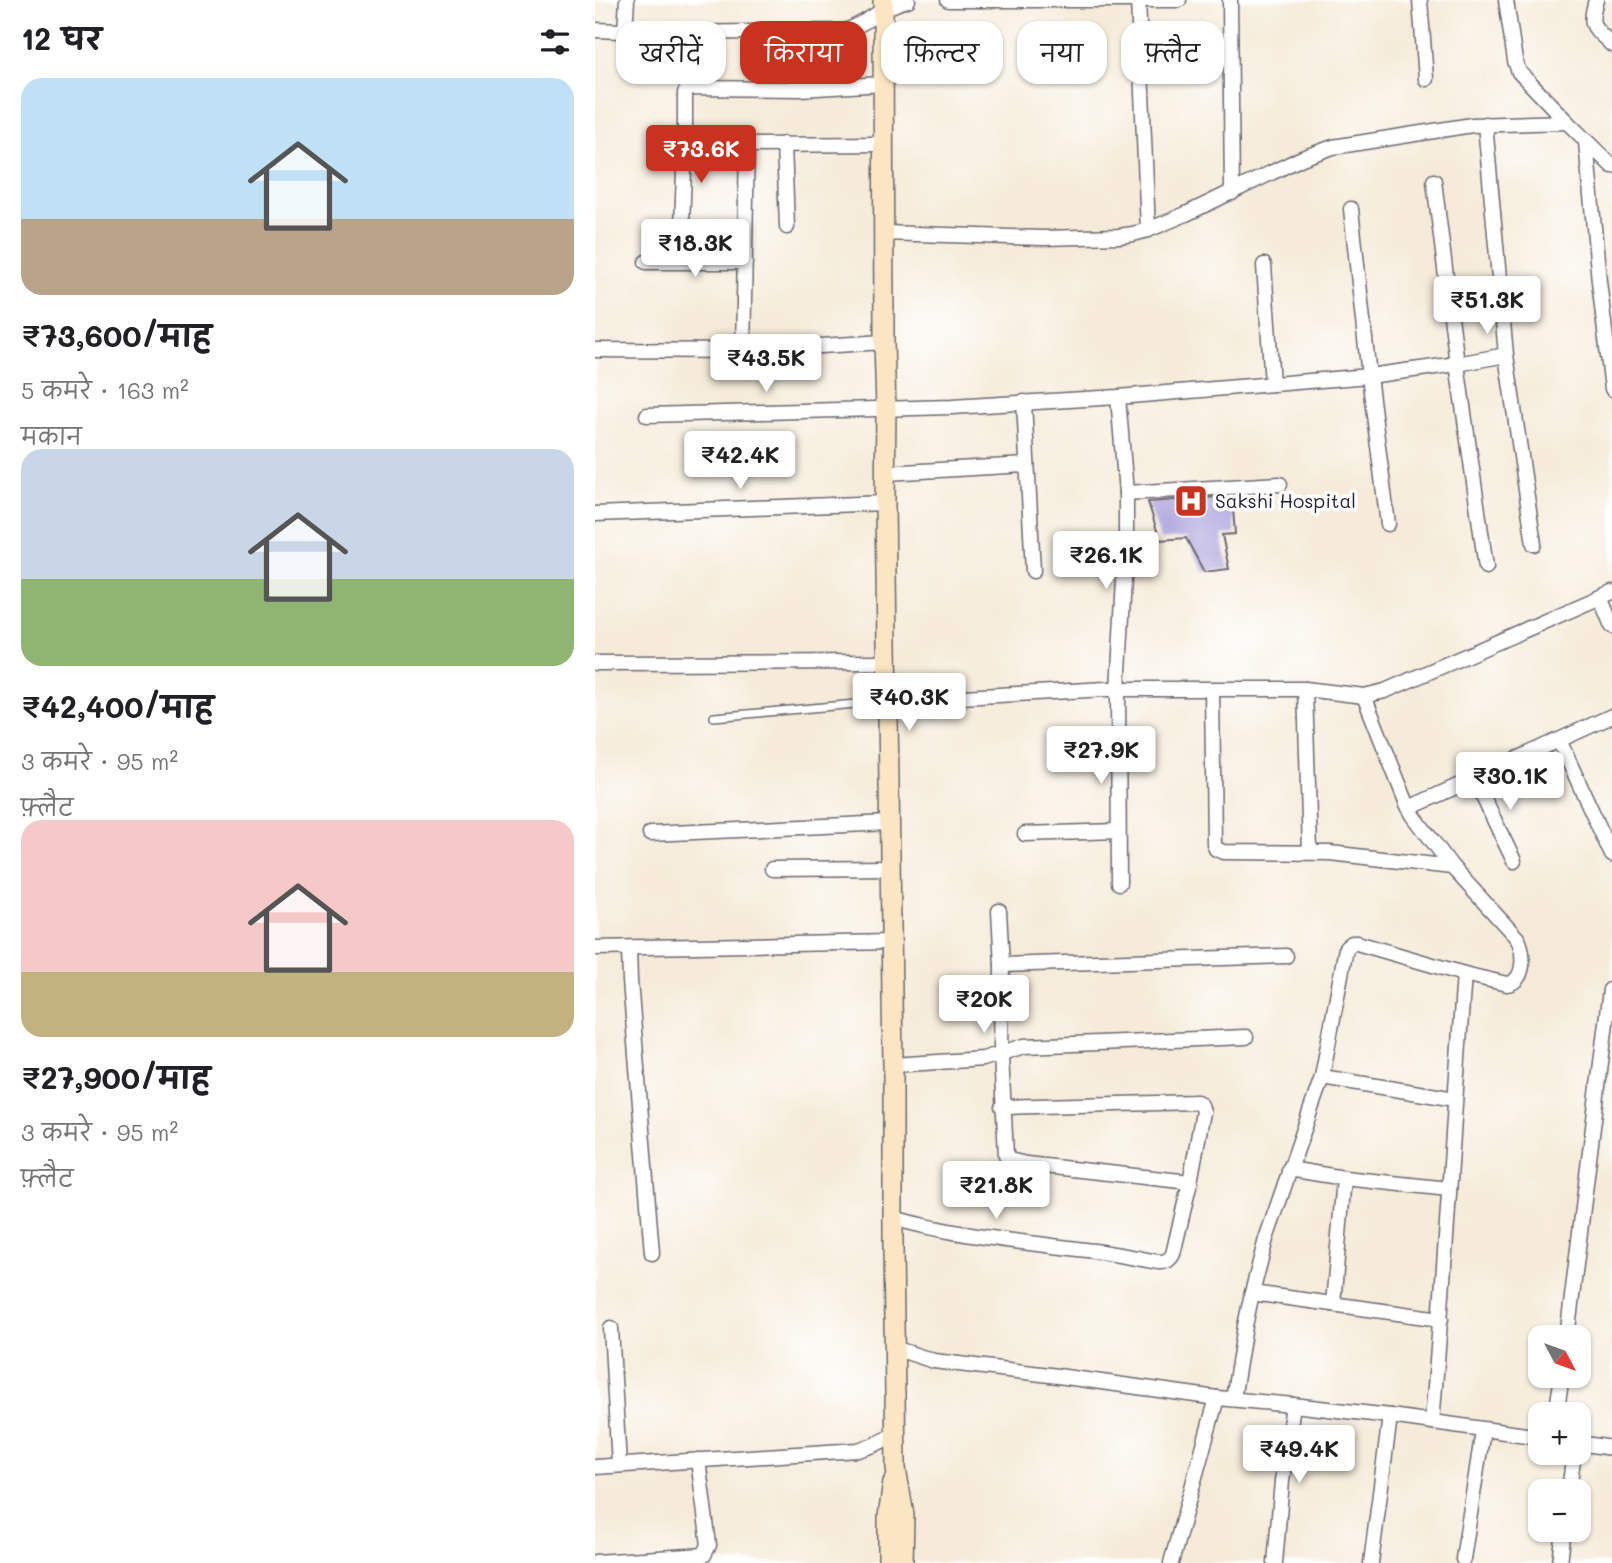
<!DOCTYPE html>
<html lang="hi">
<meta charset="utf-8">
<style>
body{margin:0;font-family:Mali,"Playpen Sans Deva",sans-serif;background:#f2f2f2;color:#202124;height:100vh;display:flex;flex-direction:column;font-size:26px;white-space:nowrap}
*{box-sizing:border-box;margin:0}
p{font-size:23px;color:#757577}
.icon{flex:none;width:38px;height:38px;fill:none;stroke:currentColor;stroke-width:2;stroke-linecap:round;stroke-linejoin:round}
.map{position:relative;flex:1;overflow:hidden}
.side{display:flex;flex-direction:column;background:#fff;width:595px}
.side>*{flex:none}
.top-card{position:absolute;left:21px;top:21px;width:665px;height:63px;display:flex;gap:14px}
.needle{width:46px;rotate:131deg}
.tools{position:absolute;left:933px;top:1325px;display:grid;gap:14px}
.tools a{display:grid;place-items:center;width:63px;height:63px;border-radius:14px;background:#fff;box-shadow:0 2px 5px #0004;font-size:35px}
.price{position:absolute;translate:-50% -60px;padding:0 16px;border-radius:7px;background:#fff;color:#222;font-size:23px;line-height:46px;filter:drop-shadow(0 2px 4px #0008)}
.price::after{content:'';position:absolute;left:50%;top:42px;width:21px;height:16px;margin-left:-10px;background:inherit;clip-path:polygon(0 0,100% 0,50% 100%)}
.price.selected{background:#c8321e;color:#fff}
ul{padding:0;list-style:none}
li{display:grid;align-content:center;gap:14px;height:371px;padding:0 21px}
li span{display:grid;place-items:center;height:217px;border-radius:21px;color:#555}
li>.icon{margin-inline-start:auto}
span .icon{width:126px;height:126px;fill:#fffc;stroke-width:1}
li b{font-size:30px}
h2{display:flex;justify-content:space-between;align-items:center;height:84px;padding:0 21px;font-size:30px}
.pill{padding:0 24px;border-radius:21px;background:#fff;box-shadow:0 2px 5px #0004;font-size:24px;line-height:63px}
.pill.selected{background:#c8321e;color:#fff}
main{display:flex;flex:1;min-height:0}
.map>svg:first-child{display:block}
.building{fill:#aaa0db}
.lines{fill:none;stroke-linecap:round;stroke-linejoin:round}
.service-casing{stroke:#6c6872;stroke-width:10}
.minor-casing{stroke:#6c6872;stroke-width:17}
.secondary-casing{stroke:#6c6872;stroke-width:22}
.service{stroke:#fff;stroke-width:7}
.minor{stroke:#fff;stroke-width:14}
.secondary{stroke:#fbe6c3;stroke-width:19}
.labels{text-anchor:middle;stroke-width:7;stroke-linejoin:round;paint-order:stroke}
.poi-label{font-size:19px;fill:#22223b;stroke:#fff;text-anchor:start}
</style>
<main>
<section class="side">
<h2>12 घर<svg class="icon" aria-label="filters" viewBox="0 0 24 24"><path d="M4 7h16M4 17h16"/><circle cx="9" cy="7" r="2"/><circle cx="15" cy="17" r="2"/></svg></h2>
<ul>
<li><span style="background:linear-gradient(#bfe0f5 65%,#b9a48a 0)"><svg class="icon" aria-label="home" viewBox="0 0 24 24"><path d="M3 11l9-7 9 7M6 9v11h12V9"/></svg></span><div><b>₹73,600/माह</b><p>5 कमरे · 163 m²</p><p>मकान</p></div></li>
<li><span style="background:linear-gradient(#c9d6e8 60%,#8fb573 0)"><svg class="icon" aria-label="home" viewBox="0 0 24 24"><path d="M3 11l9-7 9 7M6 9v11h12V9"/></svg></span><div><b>₹42,400/माह</b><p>3 कमरे · 95 m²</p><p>फ़्लैट</p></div></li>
<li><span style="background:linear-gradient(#f6c9c9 70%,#c2b280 0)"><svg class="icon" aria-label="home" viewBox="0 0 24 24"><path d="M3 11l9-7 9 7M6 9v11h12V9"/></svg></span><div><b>₹27,900/माह</b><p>3 कमरे · 95 m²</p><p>फ़्लैट</p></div></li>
</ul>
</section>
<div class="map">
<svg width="1017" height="1563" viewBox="0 0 1017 1563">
<rect width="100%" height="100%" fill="#fff"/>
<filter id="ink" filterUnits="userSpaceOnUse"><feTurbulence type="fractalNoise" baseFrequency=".0143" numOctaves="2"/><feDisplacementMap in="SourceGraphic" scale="14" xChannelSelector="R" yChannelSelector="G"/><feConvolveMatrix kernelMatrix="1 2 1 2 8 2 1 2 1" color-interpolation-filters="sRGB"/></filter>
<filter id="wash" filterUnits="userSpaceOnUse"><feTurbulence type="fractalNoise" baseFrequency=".00686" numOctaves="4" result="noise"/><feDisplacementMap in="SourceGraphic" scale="28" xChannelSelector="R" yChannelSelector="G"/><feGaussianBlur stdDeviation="1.57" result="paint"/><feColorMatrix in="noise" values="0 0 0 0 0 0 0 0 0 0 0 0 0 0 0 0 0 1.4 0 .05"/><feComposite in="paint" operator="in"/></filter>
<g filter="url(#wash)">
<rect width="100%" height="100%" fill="#f5ebd8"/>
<g id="blocks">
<polygon class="building" points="637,496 640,534 627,535 634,569 609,572 591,538 565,540 553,502"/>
</g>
</g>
<g filter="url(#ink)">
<use href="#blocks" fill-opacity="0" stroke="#6c6872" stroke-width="2"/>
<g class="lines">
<defs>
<polyline id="service" points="119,717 293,701"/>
<g id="minor">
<polyline points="353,0 584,0"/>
<polyline points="543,0 553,230"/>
<polyline points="635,0 637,193"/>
<polyline points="825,0 831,79"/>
<polyline points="911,0 920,61 924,72 972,122 1017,166"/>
<path d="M1001,0C993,27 998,26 1017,45"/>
<path d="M0,30L76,33L249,31C273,24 288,5 313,0"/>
<polyline points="30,31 32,0"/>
<polyline points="288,84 205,89 93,88 90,93 90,142 93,145 100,148 152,145 289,144"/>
<polyline points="890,124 911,355 939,544"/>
<polyline points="991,142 1004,281 1017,389"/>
<polyline points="189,144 192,227"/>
<polyline points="839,181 862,364 891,567"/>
<polyline points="756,209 774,376 793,524"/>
<polyline points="87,227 90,142"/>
<polyline points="289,233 448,238 524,236 538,234 553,230 591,214 707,158 738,147 877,125 972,122"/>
<polyline points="51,262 150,262"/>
<polyline points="669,265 677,384"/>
<polyline points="0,350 148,351 289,342"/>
<polyline points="148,351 152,145"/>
<polyline points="523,397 531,493 531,542 523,690 524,883"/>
<polyline points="429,402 438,571"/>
<polyline points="52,415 357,407 523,397 774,376 862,364 911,355"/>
<polyline points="291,473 432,465"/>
<polyline points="531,493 685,484"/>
<polyline points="0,514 290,503"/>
<polyline points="1005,597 1017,626"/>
<polyline points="0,663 292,662"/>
<polyline points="710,689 715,852"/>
<polyline points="617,690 619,844 621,849 629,852 735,853 857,867"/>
<path d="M769,696L812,804L818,815L857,867L922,938C930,950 931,982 912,984L869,974C858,1123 850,1273 837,1422"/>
<polyline points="293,701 511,689 710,689 769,696 790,691 1017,592"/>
<polyline points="964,740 1017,855"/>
<polyline points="879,778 919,861"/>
<polyline points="814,808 1017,716"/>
<polyline points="55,834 294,823"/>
<polyline points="430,834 523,831"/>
<polyline points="177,869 295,868"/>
<polyline points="404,911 407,965 406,1054 411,1156 414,1160 431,1164 595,1182"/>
<polyline points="0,948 296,942"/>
<polyline points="34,948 35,981 57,1253"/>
<polyline points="407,965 691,956"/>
<polyline points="298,1065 388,1059 429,1046 651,1037"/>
<polyline points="727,1077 860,1099"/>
<polyline points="694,1169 749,1178 854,1189"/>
<path d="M298,1218C364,1237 432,1242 499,1251C521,1254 542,1258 563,1262C571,1262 574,1261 578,1254L595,1182L608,1112L606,1105L602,1102L407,1107"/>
<polyline points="657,1293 846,1319"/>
<polyline points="738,1304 749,1178"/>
<polyline points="16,1328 24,1465"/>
<polyline points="972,1337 1015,990"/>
<polyline points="299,1348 339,1361 463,1376 622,1398 698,1405 795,1416 945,1437"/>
<polyline points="638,1399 650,1326 657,1293 671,1239 727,1077 751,948 757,943 762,943 869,974"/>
<polyline points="961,1414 967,1376"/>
<polyline points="984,1443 1017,1448"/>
<polyline points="0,1467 263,1450 279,1445 300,1434"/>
<polyline points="974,1491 979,1452"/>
<polyline points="868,1559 888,1430"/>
<polyline points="0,1562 109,1555 114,1545 103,1460"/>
<polyline points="965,1562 969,1530"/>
<polyline points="576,1563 622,1398"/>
<polyline points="680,1563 687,1481 698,1405"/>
<polyline points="776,1563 795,1416"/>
</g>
<g id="secondary">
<polyline points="288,0 289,342 291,409 290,503 298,1065 298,1248 301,1468 309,1515 308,1563"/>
<polyline points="293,1563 293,1517 298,1482"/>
</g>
</defs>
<use href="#service" class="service-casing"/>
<use href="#minor" class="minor-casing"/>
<use href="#secondary" class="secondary-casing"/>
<use href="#service" class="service"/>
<use href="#minor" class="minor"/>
<use href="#secondary" class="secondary"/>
</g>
</g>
<defs>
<symbol id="hospital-square" viewBox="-11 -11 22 22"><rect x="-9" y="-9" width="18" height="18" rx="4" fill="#c8321e" stroke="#fff"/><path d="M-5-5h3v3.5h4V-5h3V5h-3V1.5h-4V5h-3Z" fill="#fff"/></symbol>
</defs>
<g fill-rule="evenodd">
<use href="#hospital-square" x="577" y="482" width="38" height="38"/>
</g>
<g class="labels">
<g class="poi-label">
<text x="620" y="508">Sakshi Hospital</text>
</g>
</g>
</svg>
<div class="tools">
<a><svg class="needle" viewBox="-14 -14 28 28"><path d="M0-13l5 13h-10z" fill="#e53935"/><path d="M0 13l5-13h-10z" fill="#757577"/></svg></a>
<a>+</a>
<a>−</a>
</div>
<b class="price selected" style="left:106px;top:185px">₹73.6K</b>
<b class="price" style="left:100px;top:279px">₹18.3K</b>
<b class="price" style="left:892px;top:336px">₹51.3K</b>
<b class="price" style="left:171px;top:394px">₹43.5K</b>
<b class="price" style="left:145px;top:491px">₹42.4K</b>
<b class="price" style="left:511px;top:591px">₹26.1K</b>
<b class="price" style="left:314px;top:733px">₹40.3K</b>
<b class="price" style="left:506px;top:786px">₹27.9K</b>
<b class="price" style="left:915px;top:812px">₹30.1K</b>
<b class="price" style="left:389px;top:1035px">₹20K</b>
<b class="price" style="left:401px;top:1221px">₹21.8K</b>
<b class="price" style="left:704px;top:1485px">₹49.4K</b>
<div class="top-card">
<a class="pill">खरीदें</a>
<a class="pill selected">किराया</a>
<a class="pill">फ़िल्टर</a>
<a class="pill">नया</a>
<a class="pill">फ़्लैट</a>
</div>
</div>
</main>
